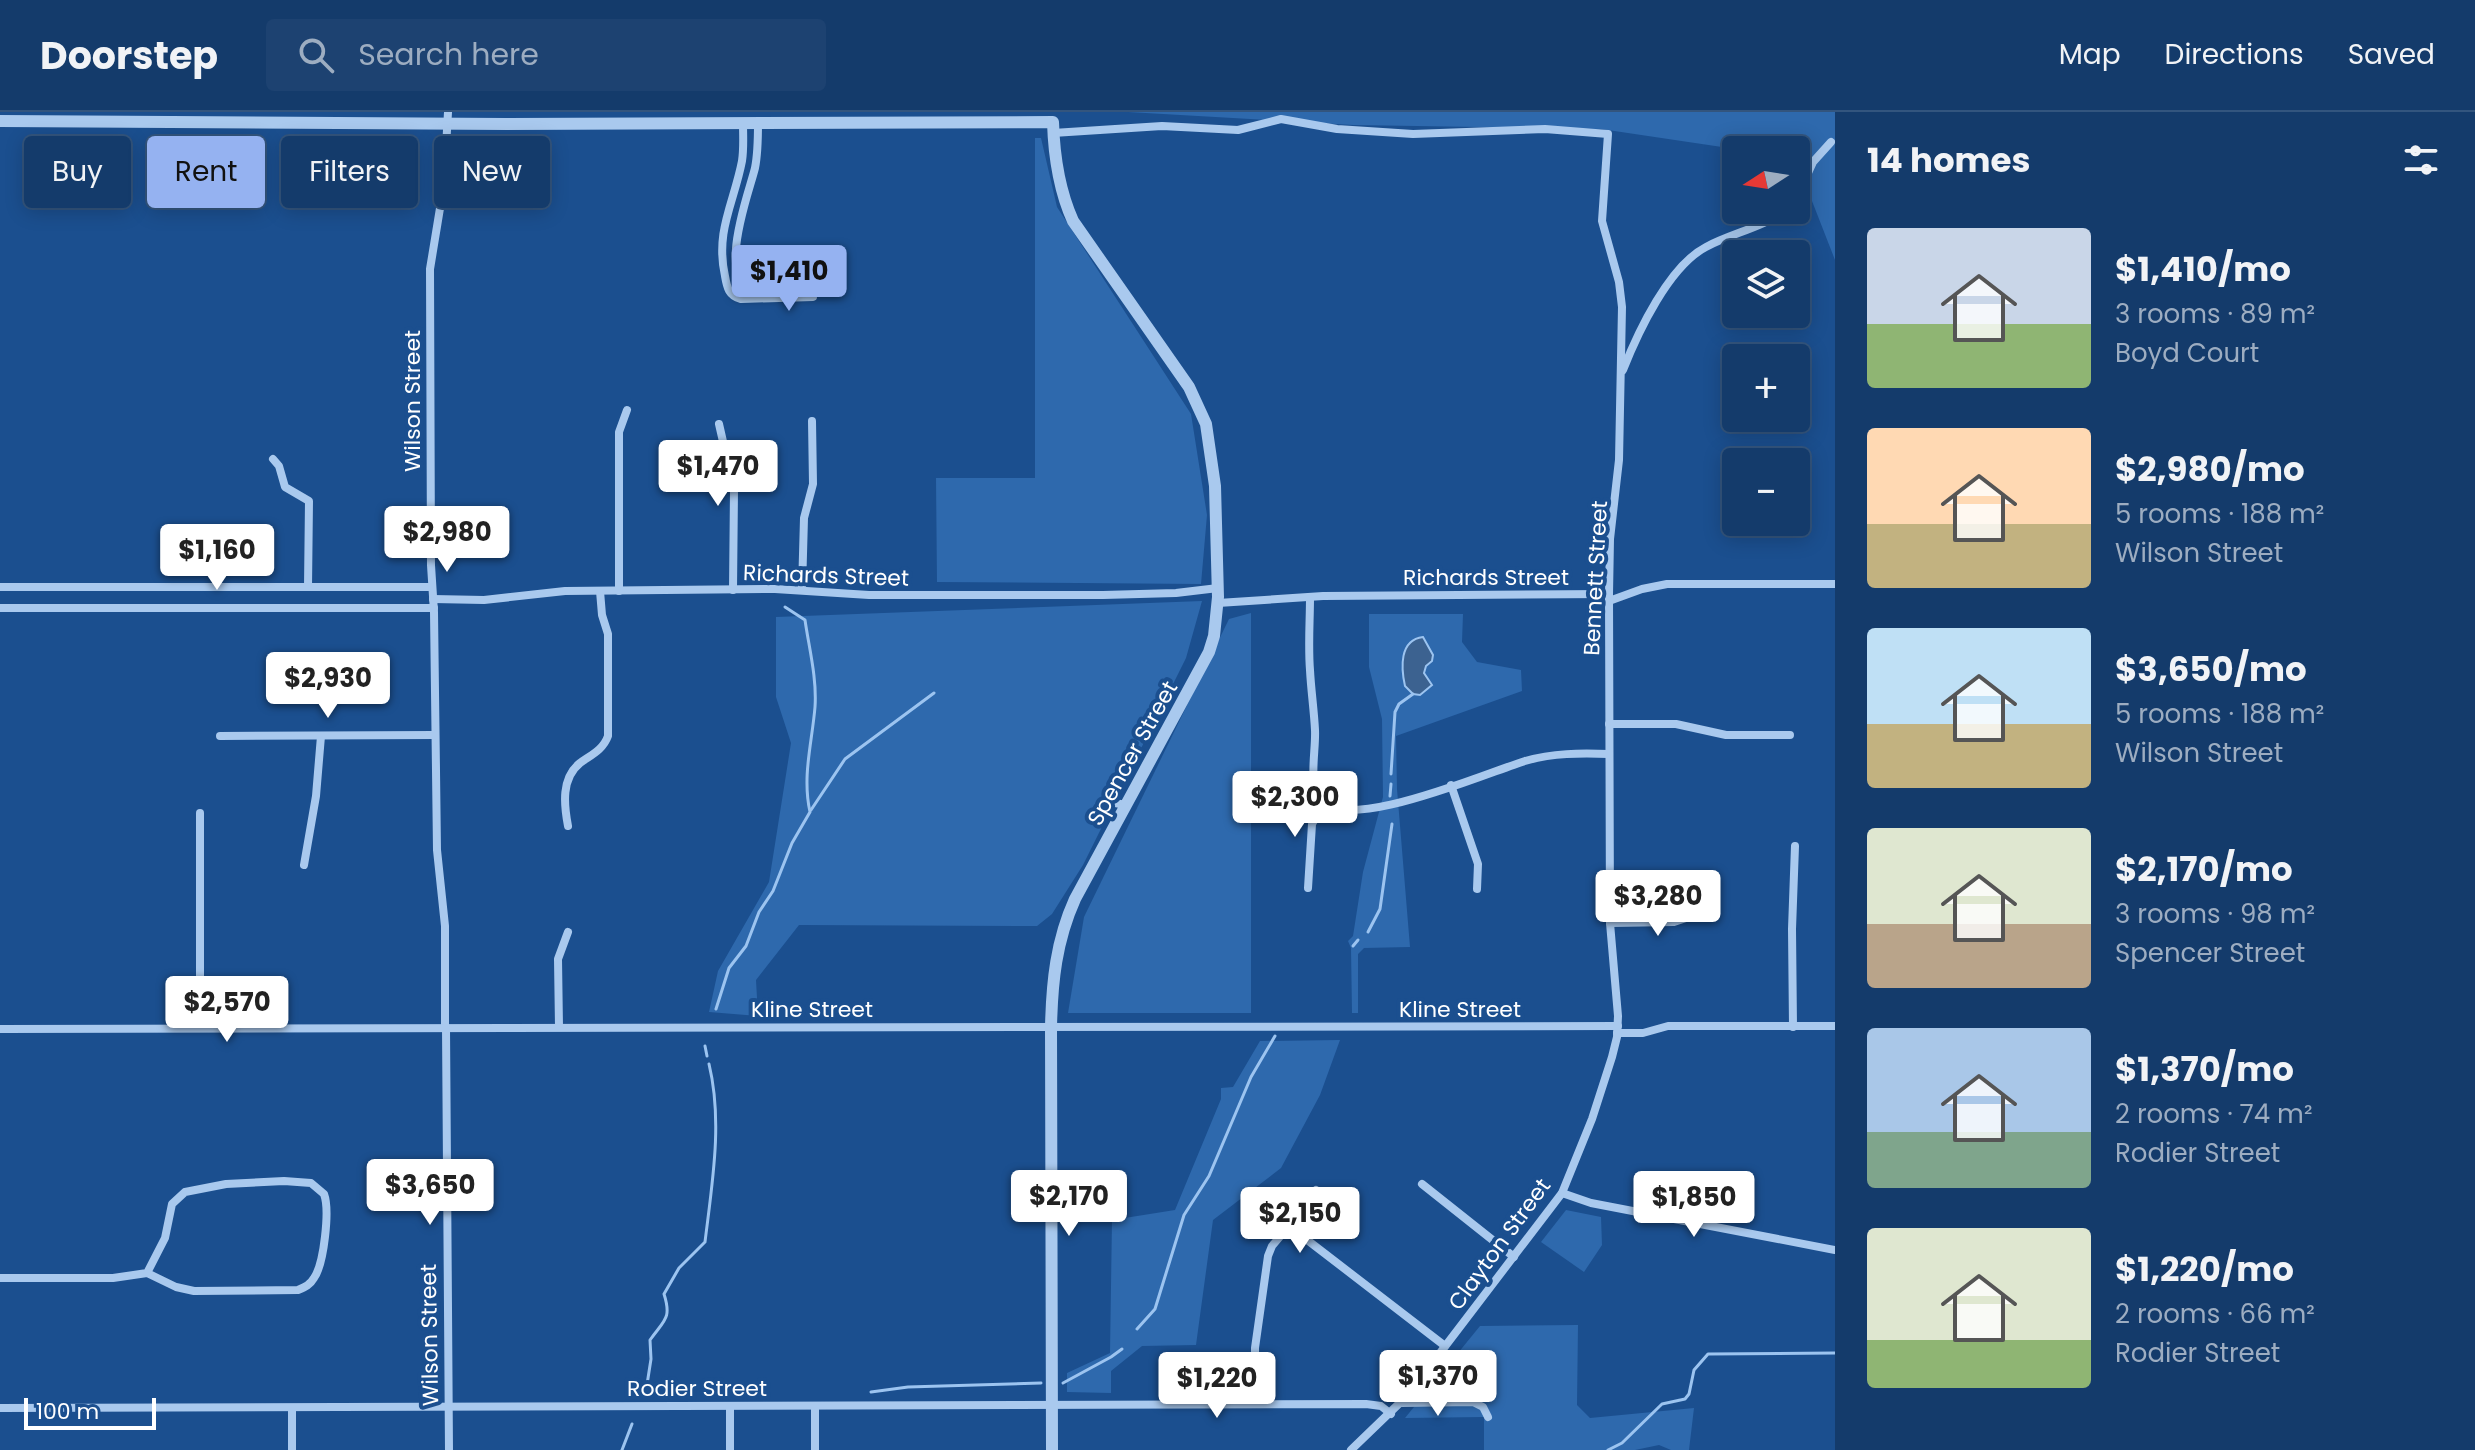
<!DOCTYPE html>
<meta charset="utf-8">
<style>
body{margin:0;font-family:Poppins,sans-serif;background:#1d4271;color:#f1f3f6;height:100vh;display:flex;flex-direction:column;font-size:30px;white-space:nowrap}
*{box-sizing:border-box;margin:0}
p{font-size:26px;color:#9dadc1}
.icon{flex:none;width:44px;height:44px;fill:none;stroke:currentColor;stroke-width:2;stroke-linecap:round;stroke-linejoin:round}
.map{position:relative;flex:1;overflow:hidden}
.drawer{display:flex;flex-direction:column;background:#143b6b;width:640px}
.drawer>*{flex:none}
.banner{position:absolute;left:24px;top:24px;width:760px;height:72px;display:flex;gap:16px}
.needle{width:52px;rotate:258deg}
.fabs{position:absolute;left:1722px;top:24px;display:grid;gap:16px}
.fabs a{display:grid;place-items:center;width:88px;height:88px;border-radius:8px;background:#143b6b;box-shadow:0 4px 20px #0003,0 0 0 2px #33557e;font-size:40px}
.scale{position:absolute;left:24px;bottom:20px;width:132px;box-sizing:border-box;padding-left:8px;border:4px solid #fff;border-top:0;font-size:22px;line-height:28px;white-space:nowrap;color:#fff;-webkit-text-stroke:6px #1b4f8f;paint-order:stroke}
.price{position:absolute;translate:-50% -68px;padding:0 18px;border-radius:8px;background:#fff;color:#222;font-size:26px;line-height:52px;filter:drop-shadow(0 2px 4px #0008)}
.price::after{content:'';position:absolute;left:50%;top:48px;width:24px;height:18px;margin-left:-12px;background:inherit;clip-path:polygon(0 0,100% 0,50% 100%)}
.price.selected{background:#95b2f1;color:#111}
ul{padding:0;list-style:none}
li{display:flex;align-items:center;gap:24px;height:200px;padding:0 32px}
li span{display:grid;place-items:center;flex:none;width:224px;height:160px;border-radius:8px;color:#555}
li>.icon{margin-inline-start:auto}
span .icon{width:96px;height:96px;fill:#fffc;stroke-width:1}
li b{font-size:34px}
h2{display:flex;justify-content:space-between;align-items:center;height:96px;padding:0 32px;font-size:34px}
.pill{padding:0 28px;border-radius:8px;background:#143b6b;box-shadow:0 4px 20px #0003,0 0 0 2px #33557e;font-size:28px;line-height:72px}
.pill.selected{background:#95b2f1;color:#111}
header{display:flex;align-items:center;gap:48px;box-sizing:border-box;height:112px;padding:0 40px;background:#143b6b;border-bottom:2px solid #33557e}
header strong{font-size:38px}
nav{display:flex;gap:44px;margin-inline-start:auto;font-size:28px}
.search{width:560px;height:72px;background:#1d4271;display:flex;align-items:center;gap:20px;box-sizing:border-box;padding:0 28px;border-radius:8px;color:#9dadc1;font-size:30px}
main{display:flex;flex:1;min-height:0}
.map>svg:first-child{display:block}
.green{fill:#2e69ad}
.water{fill:#3c6290;stroke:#9cc4f0;stroke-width:2}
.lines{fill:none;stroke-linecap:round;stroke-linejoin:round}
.stream{stroke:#9cc4f0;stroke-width:3}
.minor{stroke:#a9c9ee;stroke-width:8}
.tertiary{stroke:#a9c9ee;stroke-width:12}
.labels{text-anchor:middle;stroke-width:8;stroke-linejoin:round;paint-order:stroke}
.street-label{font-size:22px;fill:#fff;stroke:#1b4f8f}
</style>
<header>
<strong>Doorstep</strong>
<div class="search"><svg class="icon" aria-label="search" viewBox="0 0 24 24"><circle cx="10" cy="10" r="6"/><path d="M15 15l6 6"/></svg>Search here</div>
<nav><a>Map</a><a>Directions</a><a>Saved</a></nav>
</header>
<main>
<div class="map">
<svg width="1835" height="1338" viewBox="0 0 1835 1338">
<rect width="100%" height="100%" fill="#1b4f8f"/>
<g class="green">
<polygon points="1128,0 1835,0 1835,148 1796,48 1796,38 1742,38 1601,17 1353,13"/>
<polygon points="1035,26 1041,26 1057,95 1191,302 1207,403 1201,472 937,470 936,366 1035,366"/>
<polygon points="1202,489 1186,546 1083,753 1052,802 1037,814 799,813 756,868 758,904 709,900 718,859 769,770 791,631 776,585 776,505"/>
<polygon points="1251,501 1251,901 1068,901 1084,805 1229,507"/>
<polygon points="1369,502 1463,502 1462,530 1477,550 1521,558 1522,579 1396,624 1397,677 1410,835 1364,836 1358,842 1358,901 1352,901 1351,836 1348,829 1353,824 1363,760 1383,685 1382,607 1369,555"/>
<polygon points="1340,928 1320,983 1281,1056 1213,1108 1196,1233 1142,1234 1111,1259 1111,1281 1067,1280 1067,1261 1110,1241 1112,1108 1175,1098 1221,987 1221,976 1233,975 1260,929"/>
<polygon points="1566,1098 1601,1105 1602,1133 1584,1160 1541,1130"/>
<polygon points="1578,1213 1577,1293 1590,1306 1694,1296 1689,1338 1671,1338 1659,1333 1635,1338 1484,1338 1484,1305 1405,1306 1480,1214"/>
</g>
<path class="water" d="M1423,525L1433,543L1432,549L1426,554L1424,561L1432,573L1420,583L1413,582L1405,574C1401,556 1399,528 1423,525Z"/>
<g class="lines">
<g class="stream">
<polyline points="1391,662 1395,600 1399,592 1413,582"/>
<polyline points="1390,684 1391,672"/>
<polyline points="811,698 845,647 934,581"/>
<polyline points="1368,820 1380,797 1392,712"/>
<polyline points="1353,834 1358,828"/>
<path d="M716,897L729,856L746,834L759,800L773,779L792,731L810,700C802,664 812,631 815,595C817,566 809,536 805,508L785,495"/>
<polyline points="705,934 707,944"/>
<polyline points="1137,1217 1155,1197 1184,1103 1209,1064 1251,965 1275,924"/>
<polyline points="1063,1271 1111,1245 1122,1237"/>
<path d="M646,1279L651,1247L650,1228C664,1208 672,1207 664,1182L679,1156L705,1130C712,1072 723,1010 709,952"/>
<polyline points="871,1280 908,1275 1041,1271"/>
<polyline points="622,1338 632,1312"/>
<polyline points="1608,1338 1622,1331 1662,1292 1685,1287 1689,1282 1694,1258 1708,1242 1835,1241"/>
</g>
<g class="minor">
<path d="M743,11C743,24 744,36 742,49C734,91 715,119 725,164C727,176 729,184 741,187L813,185"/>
<path d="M758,11C758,26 758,41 755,56C748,85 713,171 759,185"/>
<polyline points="1053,21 1162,14 1238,18 1281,7 1337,17 1413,22 1545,17 1608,22 1602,109 1619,170 1622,195 1619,348 1610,427 1609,482 1610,811 1618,904 1617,925 1612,945 1592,1007 1562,1081 1408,1283 1351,1338"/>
<polyline points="1796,87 1813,50 1831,30"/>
<path d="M1623,258C1638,220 1669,154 1706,135C1732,121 1762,116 1786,98"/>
<polyline points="719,312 734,378 733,478"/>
<polyline points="273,347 279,354 285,375 309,389 308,475"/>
<polyline points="0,475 432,475"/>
<polyline points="802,478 804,406 813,372 812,309"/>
<polyline points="619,479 619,320 627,298"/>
<path d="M1310,485C1310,509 1308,533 1310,558C1311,578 1314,598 1315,618C1316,638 1309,666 1318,685C1338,726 1491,659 1525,649C1553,641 1580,641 1609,642"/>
<polyline points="433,487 484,488 565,479 775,477 869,483 1103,483 1176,481 1218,476"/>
<polyline points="1609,489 1642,477 1667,472 1835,472"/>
<polyline points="1218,491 1323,484 1609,482"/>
<polyline points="0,496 434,496"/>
<polyline points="1609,612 1676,612 1726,623 1790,623"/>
<polyline points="220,624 435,623"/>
<polyline points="1451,673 1478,752 1477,777"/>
<polyline points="1106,689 1125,693"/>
<polyline points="200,701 200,916"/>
<path d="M568,714C564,693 561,666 580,651C591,643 603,638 608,624V522L602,503L600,479"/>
<polyline points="304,753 316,684 321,624"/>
<polyline points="1308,776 1312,712 1324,692"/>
<polyline points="1610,811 1674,810 1698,802"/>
<polyline points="445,915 445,814 437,738 434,500 431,453 430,157 444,72 448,0"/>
<polyline points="446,915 449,1338"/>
<polyline points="559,915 558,847 568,820"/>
<polyline points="1793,915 1792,817 1795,734"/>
<polyline points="0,917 1618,914"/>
<polyline points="1617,921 1643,921 1668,914 1835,914"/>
<polyline points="1422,1072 1514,1145"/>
<polyline points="1562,1081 1591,1091 1835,1138"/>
<polyline points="1289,1114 1316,1078"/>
<path d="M0,1166H113L147,1161L176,1175L194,1179L298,1178C305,1175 310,1173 314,1166C324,1152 330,1098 324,1082L311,1071L284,1069L226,1072L185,1080L172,1092L165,1126L147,1161"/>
<polyline points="1401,1291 1473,1290 1483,1295 1488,1305"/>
<polyline points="1255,1292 1255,1236 1268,1144 1272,1134 1289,1114 1445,1234"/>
<polyline points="815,1294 815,1338"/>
<polyline points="730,1295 730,1338"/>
<polyline points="0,1296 1366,1292 1381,1294 1391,1302"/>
<polyline points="292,1338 292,1296"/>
</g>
<path class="tertiary" d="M0,9L506,12L1053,10C1054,44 1059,78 1073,109L1189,275L1206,312L1215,374L1218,485L1214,524L1209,540L1075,787C1056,829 1052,870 1051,915L1052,1338"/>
</g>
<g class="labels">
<g class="street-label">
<text transform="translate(412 289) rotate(-90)" y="8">Wilson Street</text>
<text transform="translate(826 463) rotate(2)" y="8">Richards Street</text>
<text x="1486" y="473">Richards Street</text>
<text transform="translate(1595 466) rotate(-87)" y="8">Bennett Street</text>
<text transform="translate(1132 641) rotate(-61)" y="8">Spencer Street</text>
<text x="812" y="905">Kline Street</text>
<text x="1460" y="905">Kline Street</text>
<text transform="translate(1499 1132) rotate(-54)" y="8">Clayton Street</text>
<text transform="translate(429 1223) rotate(-91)" y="8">Wilson Street</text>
<text x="697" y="1284">Rodier Street</text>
</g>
</g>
</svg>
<div class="fabs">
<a><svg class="needle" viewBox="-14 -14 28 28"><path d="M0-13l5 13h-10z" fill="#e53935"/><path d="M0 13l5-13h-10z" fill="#9dadc1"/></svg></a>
<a><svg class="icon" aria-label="layers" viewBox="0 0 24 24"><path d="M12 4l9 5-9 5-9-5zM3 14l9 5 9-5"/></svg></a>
<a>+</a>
<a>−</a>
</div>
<div class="scale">100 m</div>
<b class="price selected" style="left:789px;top:201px">$1,410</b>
<b class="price" style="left:718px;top:396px">$1,470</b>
<b class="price" style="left:447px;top:462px">$2,980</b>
<b class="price" style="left:217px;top:480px">$1,160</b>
<b class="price" style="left:328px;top:608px">$2,930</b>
<b class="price" style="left:1295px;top:727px">$2,300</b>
<b class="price" style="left:1658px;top:826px">$3,280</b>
<b class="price" style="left:227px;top:932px">$2,570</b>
<b class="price" style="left:430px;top:1115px">$3,650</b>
<b class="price" style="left:1069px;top:1126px">$2,170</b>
<b class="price" style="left:1694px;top:1127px">$1,850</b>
<b class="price" style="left:1300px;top:1143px">$2,150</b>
<b class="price" style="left:1438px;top:1306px">$1,370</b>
<b class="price" style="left:1217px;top:1308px">$1,220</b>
<div class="banner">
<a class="pill">Buy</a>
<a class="pill selected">Rent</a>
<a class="pill">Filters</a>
<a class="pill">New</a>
</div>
</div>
<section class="drawer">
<h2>14 homes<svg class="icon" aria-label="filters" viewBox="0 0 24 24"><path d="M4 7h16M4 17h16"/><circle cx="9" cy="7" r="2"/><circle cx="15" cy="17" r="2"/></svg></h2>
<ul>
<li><span style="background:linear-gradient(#c9d6e8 60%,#8fb573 0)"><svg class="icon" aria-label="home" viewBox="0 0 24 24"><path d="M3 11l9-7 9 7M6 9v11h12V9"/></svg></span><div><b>$1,410/mo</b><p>3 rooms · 89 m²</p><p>Boyd Court</p></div></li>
<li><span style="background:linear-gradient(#ffd9b3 60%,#c2b280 0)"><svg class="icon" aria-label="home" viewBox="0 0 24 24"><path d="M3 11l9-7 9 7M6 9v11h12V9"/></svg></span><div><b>$2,980/mo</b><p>5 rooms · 188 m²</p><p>Wilson Street</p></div></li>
<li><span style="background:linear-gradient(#bfe0f5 60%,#c2b280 0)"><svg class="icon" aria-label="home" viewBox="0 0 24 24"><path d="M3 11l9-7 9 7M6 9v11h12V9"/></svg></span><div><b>$3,650/mo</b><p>5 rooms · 188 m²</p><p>Wilson Street</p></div></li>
<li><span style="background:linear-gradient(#dfe7d0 60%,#b9a48a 0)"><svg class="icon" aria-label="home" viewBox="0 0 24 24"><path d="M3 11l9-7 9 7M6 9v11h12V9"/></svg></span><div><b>$2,170/mo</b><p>3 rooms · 98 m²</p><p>Spencer Street</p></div></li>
<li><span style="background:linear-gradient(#a9c7e8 65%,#7fa58c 0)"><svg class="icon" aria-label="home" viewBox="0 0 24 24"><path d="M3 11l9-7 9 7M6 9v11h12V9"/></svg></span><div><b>$1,370/mo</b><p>2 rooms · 74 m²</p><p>Rodier Street</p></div></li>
<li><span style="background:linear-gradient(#dfe7d0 70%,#8fb573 0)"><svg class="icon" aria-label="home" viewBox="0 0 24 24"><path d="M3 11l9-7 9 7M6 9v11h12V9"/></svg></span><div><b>$1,220/mo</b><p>2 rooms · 66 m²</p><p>Rodier Street</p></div></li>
</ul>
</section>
</main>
